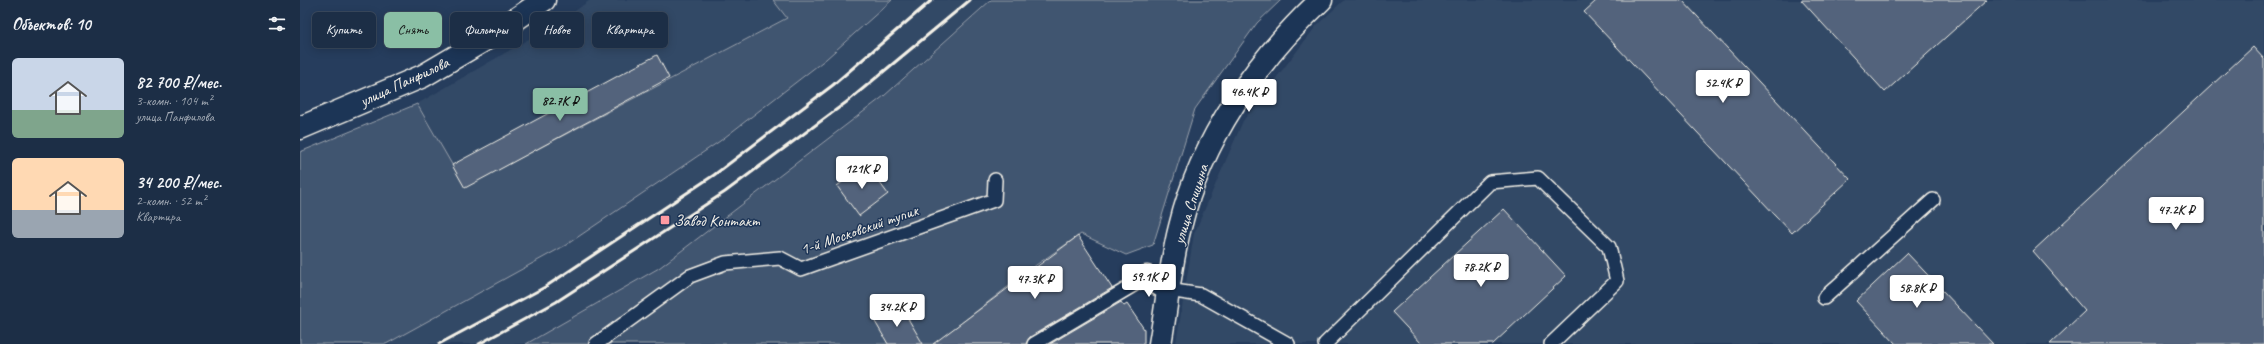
<!DOCTYPE html>
<html lang="ru">
<meta charset="utf-8">
<style>
body{margin:0;font-family:Caveat,sans-serif;background:#293a51;color:#f1f3f6;height:100vh;display:flex;flex-direction:column;font-size:15px;white-space:nowrap}
*{box-sizing:border-box;margin:0}
p{font-size:13px;color:#a0a8b3}
.icon{flex:none;width:22px;height:22px;fill:none;stroke:currentColor;stroke-width:2;stroke-linecap:round;stroke-linejoin:round}
.map{position:relative;flex:1;overflow:hidden}
.side{display:flex;flex-direction:column;background:#1c2e46;width:300px}
.side>*{flex:none}
.guide{position:absolute;left:12px;top:12px;width:380px;height:36px;display:flex;gap:8px}
.price{position:absolute;translate:-50% -34px;padding:0 9px;border-radius:4px;background:#fff;color:#222;font-size:13px;line-height:26px;filter:drop-shadow(0 1px 2px #0008)}
.price::after{content:'';position:absolute;left:50%;top:24px;width:12px;height:9px;margin-left:-6px;background:inherit;clip-path:polygon(0 0,100% 0,50% 100%)}
.price.on{background:#8abfa5;color:#111}
ul{padding:0;list-style:none}
li{display:flex;align-items:center;gap:12px;height:100px;padding:0 12px}
li span{display:grid;place-items:center;flex:none;width:112px;height:80px;border-radius:6px;color:#555}
li>.icon{margin-inline-start:auto}
span .icon{width:48px;height:48px;fill:#fffc;stroke-width:1}
li b{font-size:17px}
h2{display:flex;justify-content:space-between;align-items:center;height:48px;padding:0 12px;font-size:17px}
.tag{padding:0 14px;border-radius:6px;background:#1c2e46;box-shadow:0 2px 10px #0003,0 0 0 1px #3a4a5f;font-size:14px;line-height:36px}
.tag.on{background:#8abfa5;color:#111}
main{display:flex;flex:1;min-height:0}
.map>svg:first-child{display:block}
.built{fill:#334966}
.green{fill:#40546f;stroke:#9aa2ac}
.building{fill:#52647b;stroke:#f4f1e8}
.lines{fill:none;stroke-linecap:round;stroke-linejoin:round}
.lane-casing{stroke:#f4f1e8;stroke-width:16}
.street-casing{stroke:#f4f1e8;stroke-width:25}
.secondary-casing{stroke:#f4f1e8;stroke-width:25}
.lane{stroke:#1d3557;stroke-width:13}
.street{stroke:#1d3557;stroke-width:22}
.secondary{stroke:#1d3557;stroke-width:22}
.rail{stroke:#f4f1e8;stroke-width:3}
.poi-dot{fill:#ff9aa2;stroke:#1d3557;stroke-width:1.5}
.labels{text-anchor:middle;stroke-width:3;stroke-linejoin:round;paint-order:stroke}
.street-label{font-size:16px;fill:#f4f1e8;stroke:#1d3557}
.poi-label{font-size:16px;fill:#f4f1e8;stroke:#1d3557;text-anchor:start}
</style>
<main>
<section class="side">
<h2>Объектов: 10<svg class="icon" aria-label="filters" viewBox="0 0 24 24"><path d="M4 7h16M4 17h16"/><circle cx="9" cy="7" r="2"/><circle cx="15" cy="17" r="2"/></svg></h2>
<ul>
<li><span style="background:linear-gradient(#c9d6e8 65%,#7fa58c 0)"><svg class="icon" aria-label="home" viewBox="0 0 24 24"><path d="M3 11l9-7 9 7M6 9v11h12V9"/></svg></span><div><b>82 700 ₽/мес.</b><p>3-комн. · 104 m²</p><p>улица Панфилова</p></div></li>
<li><span style="background:linear-gradient(#ffd9b3 65%,#9aa5b1 0)"><svg class="icon" aria-label="home" viewBox="0 0 24 24"><path d="M3 11l9-7 9 7M6 9v11h12V9"/></svg></span><div><b>34 200 ₽/мес.</b><p>2-комн. · 52 m²</p><p>Квартира</p></div></li>
</ul>
</section>
<div class="map">
<svg width="1964" height="344" viewBox="0 0 1964 344">
<rect width="100%" height="100%" fill="#263d5d"/>
<filter id="ink" filterUnits="userSpaceOnUse"><feTurbulence type="fractalNoise" baseFrequency=".025" numOctaves="2"/><feDisplacementMap in="SourceGraphic" scale="8" xChannelSelector="R" yChannelSelector="G"/><feConvolveMatrix kernelMatrix="1 2 1 2 8 2 1 2 1" color-interpolation-filters="sRGB"/></filter>
<g filter="url(#ink)">
<g class="built">
<polygon points="290,0 473,0 488,17 165,188 117,104 267,17"/>
<polygon points="592,0 691,0 584,96 359,268 226,344 86,344 266,245 420,141 526,59"/>
<polygon points="1044,0 1964,0 1964,344 876,344 894,234 943,121 1017,25"/>
</g>
<g class="green">
<polygon points="473,0 592,0 526,59 420,141 266,245 86,344 0,344 0,152 117,104 165,187 487,18"/>
<polygon points="691,0 981,0 957,23 895,109 853,245 826,255 781,234 736,265 647,334 656,344 226,344 359,268 584,96"/>
</g>
<g class="building">
<polygon points="1297,0 1382,0 1550,179 1492,233 1284,12"/>
<polygon points="1501,0 1687,0 1585,92"/>
<polygon points="1953,47 1964,59 1964,344 1750,344 1785,311 1733,251"/>
<polygon points="357,55 369,78 165,188 152,165"/>
<polygon points="566,164 588,194 559,216 537,186"/>
<polygon points="1204,209 1266,276 1193,344 1122,344 1092,312"/>
<polygon points="778,236 812,288 730,337 726,344 633,344"/>
<polygon points="1607,253 1693,344 1596,344 1556,301"/>
<polygon points="821,302 824,306 827,304 844,329 844,344 750,344"/>
<polygon points="600,305 623,344 588,344 574,320"/>
</g>
<g class="lines">
<defs>
<g id="lane">
<polyline points="868,290 901,295 988,344"/>
<polyline points="1524,298 1633,200"/>
<polyline points="296,344 390,276 425,263 480,258 501,269 694,200 695,180"/>
<polyline points="734,344 847,277"/>
<polyline points="1025,344 1190,182 1238,178 1309,247 1317,281 1251,344"/>
</g>
<g id="street">
<polyline points="847,277 868,290"/>
<path d="M860,344C867,305 870,265 880,227C901,140 956,61 1021,0"/>
</g>
<polyline id="secondary" points="0,128 123,76 191,36 244,0"/>
</defs>
<use href="#lane" class="lane-casing"/>
<use href="#street" class="street-casing"/>
<use href="#secondary" class="secondary-casing"/>
<use href="#lane" class="lane"/>
<use href="#street" class="street"/>
<use href="#secondary" class="secondary"/>
<g class="rail">
<polyline points="139,344 245,287 414,175 533,85 632,0"/>
<polyline points="179,344 256,302 425,192 548,101 670,0"/>
</g>
</g>
</g>
<rect class="poi-dot" x="360" y="215" width="10" height="10" rx="2"/>
<g class="labels">
<g class="street-label">
<text transform="translate(104 81) rotate(-25)" y="6">улица Панфилова</text>
<text transform="translate(890 204) rotate(-72)" y="6">улица Спицына</text>
<text transform="translate(559 229) rotate(-19)" y="6">1-й Московский тупик</text>
</g>
<g class="poi-label">
<text x="374" y="226">Завод Контакт</text>
</g>
</g>
</svg>
<b class="price" style="left:1423px;top:104px">52.4K ₽</b>
<b class="price" style="left:949px;top:113px">46.4K ₽</b>
<b class="price on" style="left:260px;top:122px">82.7K ₽</b>
<b class="price" style="left:562px;top:190px">121K ₽</b>
<b class="price" style="left:1876px;top:231px">47.2K ₽</b>
<b class="price" style="left:1181px;top:288px">78.2K ₽</b>
<b class="price" style="left:849px;top:298px">59.1K ₽</b>
<b class="price" style="left:735px;top:300px">47.3K ₽</b>
<b class="price" style="left:1617px;top:309px">58.8K ₽</b>
<b class="price" style="left:597px;top:328px">34.2K ₽</b>
<div class="guide">
<a class="tag">Купить</a>
<a class="tag on">Снять</a>
<a class="tag">Фильтры</a>
<a class="tag">Новое</a>
<a class="tag">Квартира</a>
</div>
</div>
</main>
